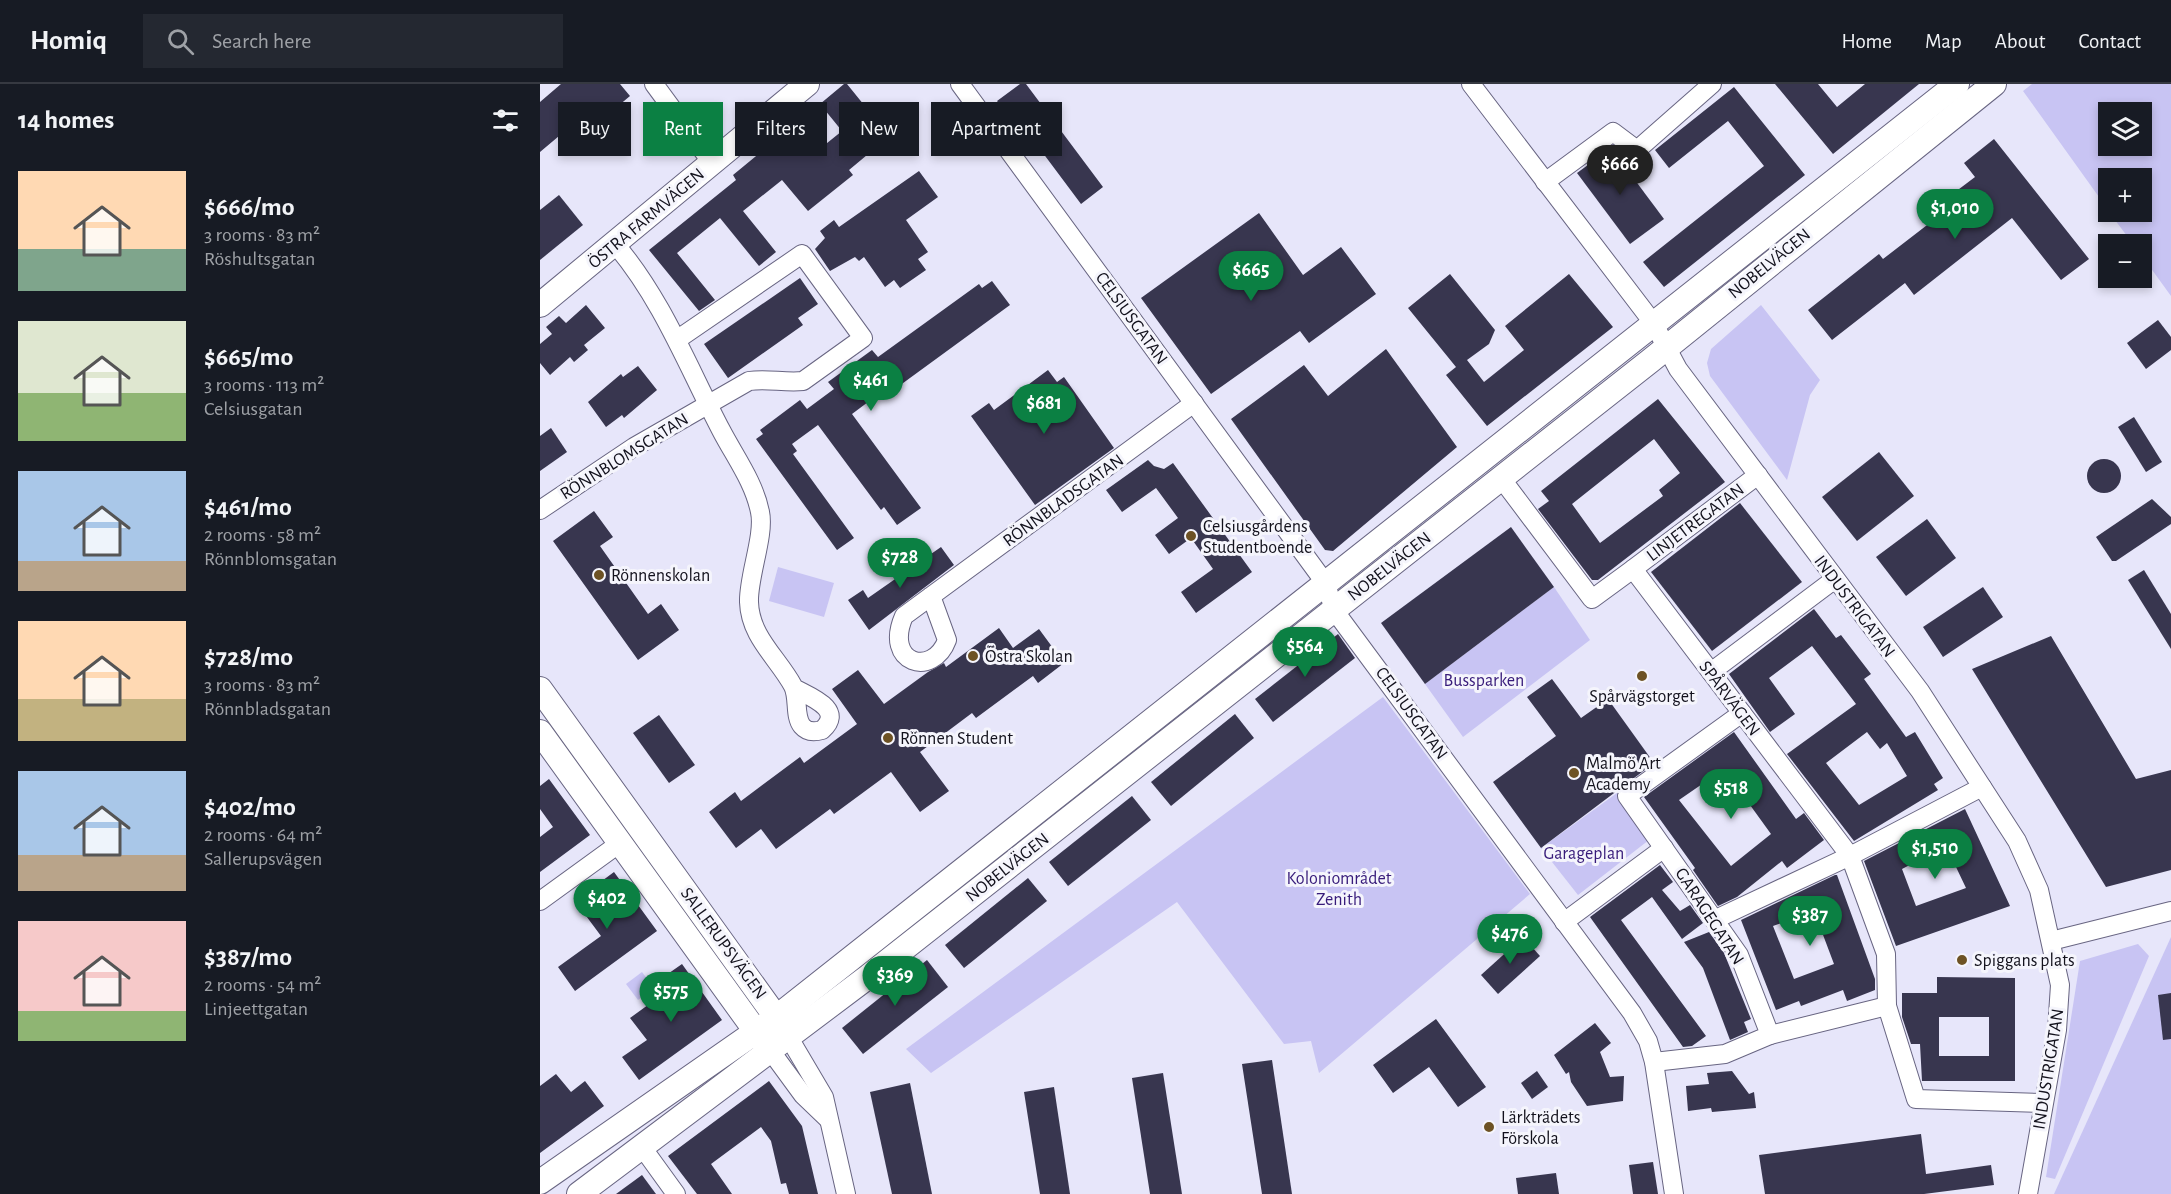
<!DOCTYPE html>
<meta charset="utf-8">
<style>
body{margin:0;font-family:"Alegreya Sans",sans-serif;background:#242831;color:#f1f3f6;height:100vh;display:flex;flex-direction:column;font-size:22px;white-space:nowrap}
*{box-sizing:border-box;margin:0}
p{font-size:20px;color:#9ea1a6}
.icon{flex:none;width:33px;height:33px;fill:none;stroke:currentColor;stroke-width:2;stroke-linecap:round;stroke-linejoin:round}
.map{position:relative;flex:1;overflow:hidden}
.sheet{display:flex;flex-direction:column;background:#171b24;width:540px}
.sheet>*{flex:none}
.guide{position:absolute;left:18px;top:18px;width:570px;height:54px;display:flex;gap:12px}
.fabs{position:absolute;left:1558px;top:18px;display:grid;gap:12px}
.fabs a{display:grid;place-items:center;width:54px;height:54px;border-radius:0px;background:#171b24;box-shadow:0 3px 9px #0003;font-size:30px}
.price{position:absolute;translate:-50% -51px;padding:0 14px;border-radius:21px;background:#0b8043;color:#fff;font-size:20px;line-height:39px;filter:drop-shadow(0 2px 3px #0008)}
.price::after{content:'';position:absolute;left:50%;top:36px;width:18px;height:14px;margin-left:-9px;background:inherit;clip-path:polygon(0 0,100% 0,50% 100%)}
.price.selected{background:#222;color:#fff}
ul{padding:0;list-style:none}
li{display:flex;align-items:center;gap:18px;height:150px;padding:0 18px}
li span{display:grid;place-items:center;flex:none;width:168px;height:120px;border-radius:0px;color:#555}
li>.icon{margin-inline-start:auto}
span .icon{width:72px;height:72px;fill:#fffc;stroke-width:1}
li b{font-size:26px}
h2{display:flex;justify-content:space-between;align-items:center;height:72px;padding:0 18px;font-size:26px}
.pill{padding:0 21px;border-radius:0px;background:#171b24;box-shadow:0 3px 9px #0003;font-size:21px;line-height:54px}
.pill.selected{background:#0b8043;color:#fff}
header{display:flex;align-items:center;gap:36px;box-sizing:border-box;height:84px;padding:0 30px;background:#171b24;border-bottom:2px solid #363941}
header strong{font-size:28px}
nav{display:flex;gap:33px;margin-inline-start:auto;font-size:21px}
.search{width:420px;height:54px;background:#242831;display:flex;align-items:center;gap:15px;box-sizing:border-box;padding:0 21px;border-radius:0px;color:#9ea1a6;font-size:22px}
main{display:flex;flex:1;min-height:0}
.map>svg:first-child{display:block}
.green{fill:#c8c4f3;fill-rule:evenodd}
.building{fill:#38364f;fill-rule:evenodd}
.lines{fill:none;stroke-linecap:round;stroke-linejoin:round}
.street-casing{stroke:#686582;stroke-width:20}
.secondary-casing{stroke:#686582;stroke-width:26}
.street{stroke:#fff;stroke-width:18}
.secondary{stroke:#fff;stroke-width:24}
.poi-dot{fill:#6d5224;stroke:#f5f5fc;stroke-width:2}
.labels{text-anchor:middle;stroke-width:6;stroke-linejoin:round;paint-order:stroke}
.street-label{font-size:18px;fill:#12111c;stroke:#f5f5fc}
.poi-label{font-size:18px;fill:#12111c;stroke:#f5f5fc;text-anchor:start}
.park-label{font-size:18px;fill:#371b7a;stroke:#f5f5fc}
</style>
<header>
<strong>Homiq</strong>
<div class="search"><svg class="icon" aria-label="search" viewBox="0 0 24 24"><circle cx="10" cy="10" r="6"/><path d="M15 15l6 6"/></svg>Search here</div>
<nav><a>Home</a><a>Map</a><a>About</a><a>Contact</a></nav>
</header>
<main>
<section class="sheet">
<h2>14 homes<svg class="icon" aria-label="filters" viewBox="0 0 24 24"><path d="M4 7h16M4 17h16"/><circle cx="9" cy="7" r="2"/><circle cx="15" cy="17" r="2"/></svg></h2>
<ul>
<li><span style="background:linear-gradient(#ffd9b3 65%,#7fa58c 0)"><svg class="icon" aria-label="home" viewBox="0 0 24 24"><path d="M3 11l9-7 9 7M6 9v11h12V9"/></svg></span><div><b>$666/mo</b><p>3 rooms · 83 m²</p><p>Röshultsgatan</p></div></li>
<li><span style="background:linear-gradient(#dfe7d0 60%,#8fb573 0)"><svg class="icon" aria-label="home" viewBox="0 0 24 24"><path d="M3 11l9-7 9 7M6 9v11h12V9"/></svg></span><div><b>$665/mo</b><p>3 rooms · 113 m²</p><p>Celsiusgatan</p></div></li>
<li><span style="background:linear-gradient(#a9c7e8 75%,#b9a48a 0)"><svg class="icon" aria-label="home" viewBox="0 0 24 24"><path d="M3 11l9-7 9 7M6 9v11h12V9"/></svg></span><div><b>$461/mo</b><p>2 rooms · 58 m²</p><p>Rönnblomsgatan</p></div></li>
<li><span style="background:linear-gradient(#ffd9b3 65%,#c2b280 0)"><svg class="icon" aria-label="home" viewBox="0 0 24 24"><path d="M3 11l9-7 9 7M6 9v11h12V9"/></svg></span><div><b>$728/mo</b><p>3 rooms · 83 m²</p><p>Rönnbladsgatan</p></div></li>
<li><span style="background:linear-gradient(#a9c7e8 70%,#b9a48a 0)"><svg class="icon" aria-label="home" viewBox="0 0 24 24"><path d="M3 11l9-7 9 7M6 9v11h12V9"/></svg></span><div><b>$402/mo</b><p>2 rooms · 64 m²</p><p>Sallerupsvägen</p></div></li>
<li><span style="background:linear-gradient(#f6c9c9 75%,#8fb573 0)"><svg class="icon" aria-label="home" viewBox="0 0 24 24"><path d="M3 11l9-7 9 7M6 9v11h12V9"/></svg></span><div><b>$387/mo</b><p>2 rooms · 54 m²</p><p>Linjeettgatan</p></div></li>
</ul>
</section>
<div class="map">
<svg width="1631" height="1110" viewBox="0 0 1631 1110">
<rect width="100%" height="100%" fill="#e7e6fa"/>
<g class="green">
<path d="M1492,0H1631V212L1602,172V160H1593L1569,128H1602V94H1569V127L1483,7ZM1569,28H1602V62H1569Z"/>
<polygon points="1221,221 1280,296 1270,311 1247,396 1170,292 1167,279 1171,265"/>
<polygon points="238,483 294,499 284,533 229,517"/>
<polygon points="1014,503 1050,556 923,653 885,600"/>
<polygon points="843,613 990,810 779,989 771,957 744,960 637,818 391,989 366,965"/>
<polygon points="1077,709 1109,756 1038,811 1001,764"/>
<polygon points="1631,853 1631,1110 1514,1110"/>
<polygon points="1598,860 1609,872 1515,1095 1506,1093 1540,877"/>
<polygon points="102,888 114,904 98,916 86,900"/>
</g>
<g class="building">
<polygon points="21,0 80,0 90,12 54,42 44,31 0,68 0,18"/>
<polygon points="304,0 307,0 341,42 324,55 333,66 309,86 313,91 268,127 242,96 203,127 236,168 219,182 180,134 137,169 175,216 159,227 109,166 196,96 193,91 249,45 271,72 302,47 280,20"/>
<polygon points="480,0 486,0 563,103 541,120 485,45 480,48 457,17"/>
<polygon points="1235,0 1278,0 1297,23 1325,0 1379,0 1293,70"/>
<polygon points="1194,3 1265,91 1124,203 1103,178 1224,82 1188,37 1129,84 1115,66"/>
<polygon points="1454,55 1549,175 1521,196 1472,134 1374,211 1365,199 1292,256 1268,226 1339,170 1343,175 1404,128 1398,121 1435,93 1424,79"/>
<polygon points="1071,64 1124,135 1090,160 1037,89"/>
<polygon points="379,87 398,113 366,136 388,168 378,175 386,186 360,204 354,196 345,203 324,173 319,177 315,173 290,187 275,165 285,154 280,147 294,136 299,143"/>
<polygon points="19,111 43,141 0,176 0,126"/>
<polygon points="719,129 763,191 801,163 836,210 769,259 760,247 671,310 601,214"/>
<polygon points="910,190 955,246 949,260 927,276 944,298 984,266 965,242 1029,190 1073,243 947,342 906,291 916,283 868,224"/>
<polygon points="260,194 278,220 258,234 263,241 188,294 164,260"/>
<polygon points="452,197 470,221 359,302 356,297 312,330 381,424 357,441 344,423 341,426 278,341 252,360 257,367 253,370 314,454 297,466 216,355 223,350 220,346 260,316 267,325 294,305 288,298 332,266 338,273 439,200 442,204"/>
<polygon points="46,221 65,244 44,261 48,266 34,278 30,273 10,291 0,279 0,260 12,250 6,243 19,232 26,239"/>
<polygon points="1618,236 1631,253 1631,266 1606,285 1587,259"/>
<polygon points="846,265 917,363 793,467 785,466 691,335 764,281 788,312"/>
<polygon points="98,282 117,306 84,334 82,331 66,343 48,318 81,290 83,293"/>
<polygon points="508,286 517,298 524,293 574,364 495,421 431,332 449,319 454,326"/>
<path d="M1118,315L1185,398L1058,496H1052L998,425L1009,417L1001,407ZM1114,355L1140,389L1119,406L1123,412L1060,459L1032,420Z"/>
<polygon points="1594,333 1622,378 1606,388 1578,343"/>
<polygon points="11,344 27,368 0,387 0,352"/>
<polygon points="1339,368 1374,412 1317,457 1282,413"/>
<circle cx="1564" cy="392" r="17"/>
<polygon points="608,376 614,382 624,385 633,379 712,488 656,529 641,508 673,485 651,454 629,470 615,451 638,434 616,404 582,428 566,406"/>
<polygon points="1612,415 1631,433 1631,440 1576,477 1572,477 1556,453"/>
<polygon points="1200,419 1262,498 1172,567 1111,488"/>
<polygon points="54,427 73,453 60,462 108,530 121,520 139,546 98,576 13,457"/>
<polygon points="1387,435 1416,474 1366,512 1336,473"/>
<polygon points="971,443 1014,503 885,600 841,539"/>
<polygon points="401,463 414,481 329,546 308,516 323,506 328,514"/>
<polygon points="1604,486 1631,530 1631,565 1588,496"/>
<polygon points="1443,503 1463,533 1403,573 1383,543"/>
<path d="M1274,525L1296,554L1301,551L1331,590L1324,595L1366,653L1375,648L1403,694L1394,700L1398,706L1314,757L1247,670L1316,620L1272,562L1229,594L1255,630L1230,648L1189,590ZM1327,648L1340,665L1347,659L1367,692L1319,721L1286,679Z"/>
<polygon points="459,544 473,564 499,545 524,579 498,599 493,592 436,634 432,629 380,668 409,707 380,728 351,688 294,730 290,725 236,765 221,745 196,764 169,728 195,708 201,717 260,673 264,679 317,640 292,605 318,586 344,620 388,588 404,579 406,583"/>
<polygon points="798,550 815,574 733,638 715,615"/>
<polygon points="1511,552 1596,695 1631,686 1631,786 1566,803 1432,585"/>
<polygon points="1012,595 1041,634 1068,615 1114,679 1001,764 953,698 1016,652 987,613"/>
<polygon points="695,630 714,654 631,722 611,698"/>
<polygon points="119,631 155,681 129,699 93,649"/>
<path d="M1194,648L1256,735L1264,729L1284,756L1247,784L1242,777L1197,813L1178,822L1153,786L1155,784L1104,713ZM1184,685L1231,750L1191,782L1139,716Z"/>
<polygon points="9,695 50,751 0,788 0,753 13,743 0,725 0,702"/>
<polygon points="592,712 611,736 528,802 509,778"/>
<path d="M1425,725L1470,822L1356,862L1324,777ZM1406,762L1426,804L1376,822L1362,785Z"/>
<polygon points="1120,781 1133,798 1122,806 1140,827 1150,821 1163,839 1142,855 1112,813 1081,836 1166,952 1152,962 1143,963 1050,833"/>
<polygon points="74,788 117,847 35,907 18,883 61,852 35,817"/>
<path d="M1295,791H1297L1335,895V906L1307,917L1303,906L1261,922L1259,917L1236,926L1201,836ZM1274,827L1294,880L1254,895L1233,842Z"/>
<polygon points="488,794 507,817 424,884 405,861"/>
<polygon points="1169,848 1184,869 1211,935 1204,938 1208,948 1190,956 1163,884 1144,858"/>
<polygon points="983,853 1000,872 958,910 941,891"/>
<polygon points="387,876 408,903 323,970 302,944"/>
<polygon points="142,880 182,936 99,996 82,973 107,956 90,934 130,905 122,894"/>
<path d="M1397,893L1475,894V997H1382L1380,960H1371L1362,933V909H1397ZM1399,933H1449V972H1399Z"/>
<polygon points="1631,909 1631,955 1623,956 1618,911"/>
<polygon points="896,935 946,1003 918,1023 889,983 853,1009 833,981"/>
<polygon points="1055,939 1071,959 1060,968 1070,993 1084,992 1083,1017 1047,1022 1031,998 1029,988 1026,990 1014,971"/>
<polygon points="732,976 752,1110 722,1110 702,980"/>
<polygon points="997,987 1008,1003 992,1015 981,999"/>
<polygon points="1192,987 1209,1010 1214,1008 1216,1024 1172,1028 1171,1024 1148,1027 1146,1002 1169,1000 1167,989"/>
<polygon points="623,989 642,1110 610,1110 592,994"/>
<polygon points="16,990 31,1008 45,997 64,1022 0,1069 0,1002"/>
<polygon points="229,997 262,1042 278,1110 249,1110 246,1099 241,1100 231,1057 221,1043 171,1080 192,1110 157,1110 128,1072"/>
<polygon points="370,999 392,1110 352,1110 330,1008"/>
<polygon points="514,1003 530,1110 500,1110 484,1008"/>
<polygon points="1381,1050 1386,1090 1451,1081 1454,1101 1384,1110 1225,1110 1219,1071"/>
<polygon points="1113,1078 1118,1110 1093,1110 1089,1081"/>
<polygon points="1016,1089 1019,1110 978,1110 976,1094"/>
<polygon points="102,1091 116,1110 76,1110"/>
</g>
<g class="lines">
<defs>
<g id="street">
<polyline points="114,0 172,79"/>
<polyline points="420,0 786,500 794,526 1092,929 1108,957 1114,978 1134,1110"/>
<polyline points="931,0 1114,240 1138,285 1380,607 1477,757 1499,806 1520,901 1517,946 1488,1110"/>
<polyline points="1005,98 1073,48 1097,66 1172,0"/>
<path d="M75,160C122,215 148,283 181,346C195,373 214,398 220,428C225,451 208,493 209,518C210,553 238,574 253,602C259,614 254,632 262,642C267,648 275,648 282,646C306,625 268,612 254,604"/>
<polyline points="961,394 1052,515 1093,485 1310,772 1346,870 1347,922 1376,1015 1503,1019"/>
<path d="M0,426L94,363L209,297C227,294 244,299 263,297L323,254L262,170L138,255"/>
<polyline points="1093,485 1218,391"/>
<path d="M391,512L407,556C393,594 343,580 364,532L654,319"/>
<polyline points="1171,588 1295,495"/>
<polyline points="0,817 80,759"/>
<polyline points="1176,835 1310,772 1442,703"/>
<polyline points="1024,838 1124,764"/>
<polyline points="1511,857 1631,827"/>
<polyline points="1230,951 1347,922"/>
<polyline points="248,952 284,1013 306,1110"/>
<polyline points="230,966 263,1011 288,1035"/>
<polyline points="1114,978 1185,970 1230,951 1199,871 1087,712 1202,629"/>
<polyline points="102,1063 136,1110"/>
</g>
<g id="secondary">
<polyline points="0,221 267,0"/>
<polyline points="0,605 246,947"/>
<polyline points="0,648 225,960"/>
<polyline points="0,1098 237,933 1417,0"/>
<polyline points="39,1110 329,892 1110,277 1454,0"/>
</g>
</defs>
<use href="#street" class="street-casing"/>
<use href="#secondary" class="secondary-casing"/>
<use href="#street" class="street"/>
<use href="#secondary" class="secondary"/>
</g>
<g class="poi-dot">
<circle cx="651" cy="452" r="6"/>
<circle cx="59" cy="491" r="6"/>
<circle cx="433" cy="572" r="6"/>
<circle cx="1102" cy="592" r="6"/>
<circle cx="348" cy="654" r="6"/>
<circle cx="1034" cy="689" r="6"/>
<circle cx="1422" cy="876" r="6"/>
<circle cx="949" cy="1043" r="6"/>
</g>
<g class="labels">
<g class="street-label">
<text transform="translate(106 134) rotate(-40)" y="6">ÖSTRA FARMVÄGEN</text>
<text transform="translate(1229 179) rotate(-39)" y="6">NOBELVÄGEN</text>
<text transform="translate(592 234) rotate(54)" y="6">CELSIUSGATAN</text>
<text transform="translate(84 372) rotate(-32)" y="6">RÖNNBLOMSGATAN</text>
<text transform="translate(523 416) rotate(-36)" y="6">RÖNNBLADSGATAN</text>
<text transform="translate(1155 438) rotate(-37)" y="6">LINJETREGATAN</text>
<text transform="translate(849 482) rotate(-38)" y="6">NOBELVÄGEN</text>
<text transform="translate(1315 522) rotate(53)" y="6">INDUSTRIGATAN</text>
<text transform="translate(1190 614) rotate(53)" y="6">SPÅRVÄGEN</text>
<text transform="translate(872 629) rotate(54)" y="6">CELSIUSGATAN</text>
<text transform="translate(467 783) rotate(-38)" y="6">NOBELVÄGEN</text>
<text transform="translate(1170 832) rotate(57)" y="6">GARAGEGATAN</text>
<text transform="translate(184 859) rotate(54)" y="6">SALLERUPSVÄGEN</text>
<text transform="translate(1508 985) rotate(-81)" y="6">INDUSTRIGATAN</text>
</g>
<g class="poi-label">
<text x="663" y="448">Celsiusgårdens<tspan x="663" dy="21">Studentboende</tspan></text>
<text x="71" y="497">Rönnenskolan</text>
<text x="445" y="578">Östra Skolan</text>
<text x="1102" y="618" text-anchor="middle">Spårvägstorget</text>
<text x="360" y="660">Rönnen Student</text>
<text x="1046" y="685">Malmö Art<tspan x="1046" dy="21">Academy</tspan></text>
<text x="1434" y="882">Spiggans plats</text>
<text x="961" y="1039">Lärkträdets<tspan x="961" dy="21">Förskola</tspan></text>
</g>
<g class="park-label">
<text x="944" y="602">Bussparken</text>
<text x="1044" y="775">Garageplan</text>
<text x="799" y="800">Koloniområdet<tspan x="799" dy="21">Zenith</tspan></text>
</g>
</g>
</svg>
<div class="fabs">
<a><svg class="icon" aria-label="layers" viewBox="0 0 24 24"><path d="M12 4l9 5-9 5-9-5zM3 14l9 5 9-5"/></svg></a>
<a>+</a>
<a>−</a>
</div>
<b class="price selected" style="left:1080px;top:112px">$666</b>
<b class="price" style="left:1415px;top:156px">$1,010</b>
<b class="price" style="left:711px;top:218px">$665</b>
<b class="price" style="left:331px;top:328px">$461</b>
<b class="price" style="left:504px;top:351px">$681</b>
<b class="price" style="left:360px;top:505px">$728</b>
<b class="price" style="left:765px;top:594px">$564</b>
<b class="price" style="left:1191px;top:736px">$518</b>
<b class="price" style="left:1395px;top:796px">$1,510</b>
<b class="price" style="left:67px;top:846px">$402</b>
<b class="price" style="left:1270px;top:863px">$387</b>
<b class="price" style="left:970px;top:881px">$476</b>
<b class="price" style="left:355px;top:923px">$369</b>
<b class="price" style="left:131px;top:939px">$575</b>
<div class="guide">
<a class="pill">Buy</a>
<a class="pill selected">Rent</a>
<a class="pill">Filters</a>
<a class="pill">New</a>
<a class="pill">Apartment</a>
</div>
</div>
</main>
